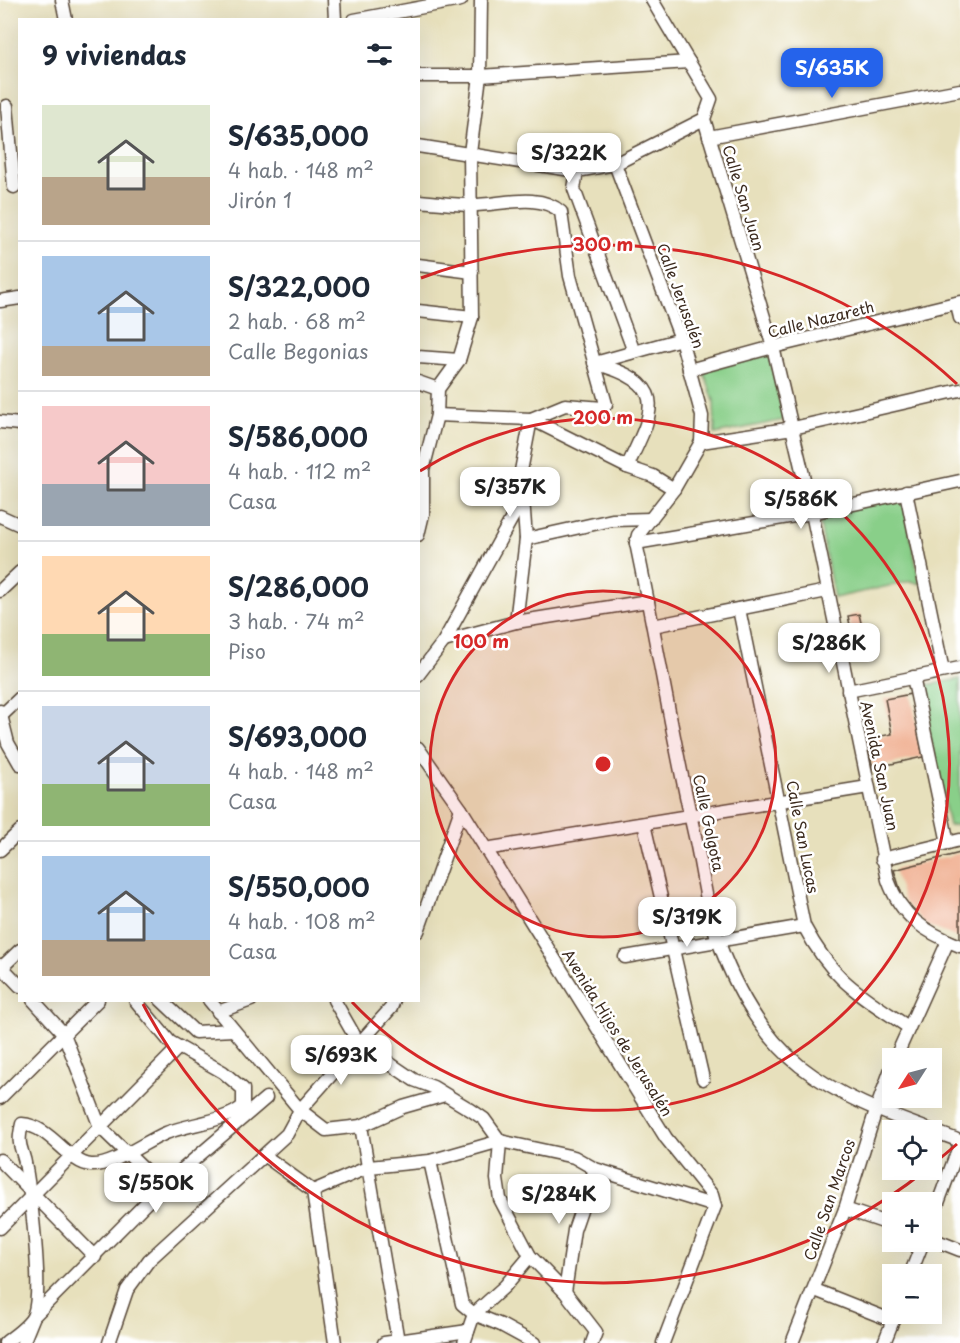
<!DOCTYPE html>
<html lang="es">
<meta charset="utf-8">
<style>
body{margin:0;font-family:"Playpen Sans",sans-serif;background:#f2f2f3;color:#1f2937;height:100vh;display:flex;flex-direction:column;font-size:22px;white-space:nowrap}
*{box-sizing:border-box;margin:0}
p{font-size:20px;color:#747a83}
.icon{flex:none;width:33px;height:33px;fill:none;stroke:currentColor;stroke-width:2;stroke-linecap:round;stroke-linejoin:round}
.map{position:relative;flex:1;overflow:hidden}
.panel{position:absolute;left:18px;top:18px;width:402px;height:984px;display:flex;flex-direction:column;background:#fff;border-radius:0px;box-shadow:0 6px 24px #0002}
.panel>*{flex:none}
.needle{width:39px;rotate:234deg}
.buttons{position:absolute;left:882px;top:1048px;display:grid;gap:12px}
.buttons a{display:grid;place-items:center;width:60px;height:60px;border-radius:0px;background:#fff;box-shadow:0 6px 24px #0002;font-size:30px}
.price{position:absolute;translate:-50% -51px;padding:0 14px;border-radius:12px;background:#fff;color:#222;font-size:20px;line-height:39px;filter:drop-shadow(0 2px 3px #0008)}
.price::after{content:'';position:absolute;left:50%;top:36px;width:18px;height:14px;margin-left:-9px;background:inherit;clip-path:polygon(0 0,100% 0,50% 100%)}
.price.on{background:#2563eb;color:#fff}
ul{padding:0;list-style:none}
li{display:flex;align-items:center;gap:18px;height:150px;padding:0 24px}
li+li{border-top:2px solid #e0e1e3}
li span{display:grid;place-items:center;flex:none;width:168px;height:120px;border-radius:0px;color:#555}
li>.icon{margin-inline-start:auto}
span .icon{width:72px;height:72px;fill:#fffc;stroke-width:1}
li b{font-size:26px}
h2{display:flex;justify-content:space-between;align-items:center;height:72px;padding:0 24px;font-size:26px}
.map>svg:first-child{display:block}
.green{fill:#89cf89;stroke:#627c54;stroke-width:1.5}
.building{fill:#f0af90}
.lines{fill:none;stroke-linecap:round;stroke-linejoin:round}
.street-casing{stroke:#554536;stroke-width:15}
.street{stroke:#fff;stroke-width:12}
.ring{fill:none;stroke:#d62828;stroke-width:3}
.labels{text-anchor:middle;stroke-width:5;stroke-linejoin:round;paint-order:stroke}
.street-label{font-size:15px;fill:#3b2a1e;stroke:#fff}
.centre{fill:#d62828;stroke:#fff;stroke-width:3}
.ring-label{font-size:18px;text-anchor:middle;font-weight:bold;fill:#d62828;stroke:#fff;stroke-width:5;stroke-linejoin:round;paint-order:stroke}
</style>
<div class="map">
<svg width="960" height="1343" viewBox="0 0 960 1343">
<rect width="100%" height="100%" fill="#fff"/>
<filter id="ink" filterUnits="userSpaceOnUse"><feTurbulence type="fractalNoise" baseFrequency=".0167" numOctaves="2"/><feDisplacementMap in="SourceGraphic" scale="12" xChannelSelector="R" yChannelSelector="G"/><feConvolveMatrix kernelMatrix="1 2 1 2 8 2 1 2 1" color-interpolation-filters="sRGB"/></filter>
<filter id="wash" filterUnits="userSpaceOnUse"><feTurbulence type="fractalNoise" baseFrequency=".008" numOctaves="4" result="noise"/><feDisplacementMap in="SourceGraphic" scale="24" xChannelSelector="R" yChannelSelector="G"/><feGaussianBlur stdDeviation="1.35" result="paint"/><feColorMatrix in="noise" values="0 0 0 0 0 0 0 0 0 0 0 0 0 0 0 0 0 1.4 0 .05"/><feComposite in="paint" operator="in"/></filter>
<g filter="url(#wash)">
<rect width="100%" height="100%" fill="#e7e0bc"/>
<g class="green">
<polygon points="769,355 784,420 715,434 714,401 703,370"/>
<polygon points="903,498 920,584 911,581 834,598 819,519 823,514"/>
<polygon points="960,679 960,824 949,826 921,692 922,686"/>
</g>
<g id="blocks">
<g class="building">
<polygon points="859,614 867,649 856,652 848,616"/>
<polygon points="911,694 923,757 873,768 866,739 892,734 885,699"/>
<polygon points="960,853 960,939 926,925 904,901 894,870"/>
</g>
</g>
</g>
<g filter="url(#ink)">
<use href="#blocks" fill-opacity="0" stroke="#554536" stroke-width="1.5"/>
<g class="lines">
<defs>
<g id="street">
<polyline points="62,0 66,20"/>
<polyline points="334,0 335,20"/>
<path d="M652,0L711,99L704,119L773,347L812,513L888,880C901,917 925,932 960,946"/>
<polyline points="354,20 461,0"/>
<polyline points="418,76 480,76 689,62"/>
<polyline points="7,106 14,187"/>
<polyline points="709,137 960,90"/>
<polyline points="418,146 577,171 615,164 704,119"/>
<path d="M615,164L681,339L702,416L701,442L674,489L638,535L636,543C657,642 673,742 696,841C703,874 707,911 719,943C736,989 761,1035 800,1066C847,1103 905,1120 960,1141"/>
<polyline points="577,171 574,189 634,352"/>
<path d="M418,201C436,202 453,205 470,205C498,206 538,191 561,212L570,276L606,404L603,408L565,405L531,419L437,415"/>
<polyline points="418,265 472,272"/>
<polyline points="0,301 20,298"/>
<polyline points="957,303 960,318"/>
<polyline points="418,311 472,317"/>
<polyline points="418,357 459,360"/>
<path d="M594,363C671,384 654,410 627,467"/>
<polyline points="595,363 681,339"/>
<polyline points="689,370 773,347 960,302"/>
<polyline points="418,382 438,389"/>
<polyline points="0,422 20,424"/>
<polyline points="701,442 793,428 960,390"/>
<polyline points="906,492 943,671"/>
<polyline points="0,516 20,525"/>
<polyline points="418,535 423,514 423,470 437,415 438,389 459,360 472,317 470,153 480,76 481,0"/>
<polyline points="526,539 612,520 651,519"/>
<polyline points="636,543 812,513 960,481"/>
<polyline points="0,591 20,572"/>
<path d="M739,609L804,926C833,981 859,994 908,1027"/>
<polyline points="516,622 526,539 521,471 531,419 627,467 653,476 674,489"/>
<polyline points="653,626 827,591"/>
<polyline points="444,641 516,622 648,601"/>
<polyline points="418,675 444,641 523,498"/>
<polyline points="913,677 948,843"/>
<polyline points="848,691 960,668"/>
<polyline points="0,711 8,743 20,764"/>
<polyline points="0,717 20,698"/>
<polyline points="418,748 461,809 666,1138 712,1195 715,1206 663,1343"/>
<polyline points="644,824 703,1079"/>
<polyline points="485,849 868,787"/>
<polyline points="0,850 20,831"/>
<polyline points="882,859 960,840"/>
<polyline points="418,931 461,809"/>
<polyline points="625,957 804,926"/>
<polyline points="0,965 20,986"/>
<polyline points="0,969 20,950"/>
<polyline points="33,1000 64,1034 100,1127 162,1187"/>
<polyline points="161,1000 195,1032 233,1030"/>
<polyline points="209,1000 300,1110 326,1130 361,1126 403,1107 445,1095"/>
<polyline points="334,1000 358,1042 414,1080 433,1087 471,1110 484,1119 500,1141 497,1179 500,1199 530,1256 565,1292 596,1332 592,1343"/>
<polyline points="218,1012 251,1000"/>
<polyline points="895,1059 948,941"/>
<polyline points="0,1098 98,1000"/>
<polyline points="361,1126 398,1341"/>
<polyline points="265,1156 313,1191 335,1343"/>
<polyline points="0,1160 95,1257"/>
<polyline points="430,1161 462,1304 474,1314 501,1325 534,1343"/>
<polyline points="313,1191 369,1167 430,1161 500,1141 574,1157 595,1169 715,1206"/>
<polyline points="845,1209 892,1225"/>
<polyline points="932,1219 960,1144"/>
<polyline points="0,1228 179,1047"/>
<polyline points="932,1239 960,1250"/>
<polyline points="910,1275 923,1242"/>
<polyline points="815,1290 893,1321"/>
<polyline points="565,1292 574,1230 595,1169"/>
<path d="M5,1343C13,1336 31,1325 34,1314C43,1289 31,1198 26,1168C23,1146 16,1149 22,1124C51,1126 68,1163 91,1165C112,1167 146,1141 166,1133C188,1124 228,1121 243,1106V1089L223,1072L170,1042L135,1000"/>
<polyline points="23,1343 34,1316 162,1187 266,1098"/>
<polyline points="109,1343 127,1290 149,1260 287,1134 300,1110 391,1008 394,1000"/>
<polyline points="384,1343 468,1331"/>
<polyline points="464,1343 474,1314 505,1286 530,1256"/>
<polyline points="792,1343 845,1209 876,1110 892,1066"/>
<polyline points="884,1343 895,1315"/>
</g>
</defs>
<use href="#street" class="street-casing"/>
<use href="#street" class="street"/>
</g>
</g>
<circle cx="603" cy="764" r="173" fill="#d62828" fill-opacity=".12"/>
<g class="ring">
<circle cx="603" cy="764" r="173"/>
<path d="M420 471A346 346 0 1 1 352 1002"/>
<path d="M957 1144A519 519 0 0 1 933 1164M926 1170A519 519 0 0 1 143 1004M421 278A519 519 0 0 1 957 384"/>
</g>
<g class="labels">
<g class="street-label">
<text transform="translate(743 198) rotate(73)" y="5">Calle San Juan</text>
<text transform="translate(680 296) rotate(70)" y="5">Calle Jerusalén</text>
<text transform="translate(821 320) rotate(-14)" y="5">Calle Nazareth</text>
<text transform="translate(879 766) rotate(78)" y="5">Avenida San Juan</text>
<text transform="translate(708 823) rotate(78)" y="5">Calle Golgota</text>
<text transform="translate(802 837) rotate(79)" y="5">Calle San Lucas</text>
<text transform="translate(617 1033) rotate(58)" y="5">Avenida Hijos de Jerusalén</text>
<text transform="translate(830 1200) rotate(-71)" y="5">Calle San Marcos</text>
</g>
</g>
<circle cx="603" cy="764" r="9" class="centre"/>
<g class="ring-label">
<text x="603" y="251">300 m</text>
<text x="603" y="424">200 m</text>
<text x="481" y="648">100 m</text>
</g>
</svg>
<div class="buttons">
<a><svg class="needle" viewBox="-14 -14 28 28"><path d="M0-13l5 13h-10z" fill="#e53935"/><path d="M0 13l5-13h-10z" fill="#747a83"/></svg></a>
<a><svg class="icon" aria-label="locate" viewBox="0 0 24 24"><circle cx="12" cy="12" r="6"/><path d="M12 2v4M12 18v4M2 12h4M18 12h4"/></svg></a>
<a>+</a>
<a>−</a>
</div>
<b class="price on" style="left:832px;top:99px">S/635K</b>
<b class="price" style="left:569px;top:184px">S/322K</b>
<b class="price" style="left:510px;top:518px">S/357K</b>
<b class="price" style="left:801px;top:530px">S/586K</b>
<b class="price" style="left:829px;top:674px">S/286K</b>
<b class="price" style="left:687px;top:948px">S/319K</b>
<b class="price" style="left:341px;top:1086px">S/693K</b>
<b class="price" style="left:156px;top:1214px">S/550K</b>
<b class="price" style="left:559px;top:1225px">S/284K</b>
<section class="panel">
<h2>9 viviendas<svg class="icon" aria-label="filters" viewBox="0 0 24 24"><path d="M4 7h16M4 17h16"/><circle cx="9" cy="7" r="2"/><circle cx="15" cy="17" r="2"/></svg></h2>
<ul>
<li><span style="background:linear-gradient(#dfe7d0 60%,#b9a48a 0)"><svg class="icon" aria-label="home" viewBox="0 0 24 24"><path d="M3 11l9-7 9 7M6 9v11h12V9"/></svg></span><div><b>S/635,000</b><p>4 hab. · 148 m²</p><p>Jirón 1</p></div></li>
<li><span style="background:linear-gradient(#a9c7e8 75%,#b9a48a 0)"><svg class="icon" aria-label="home" viewBox="0 0 24 24"><path d="M3 11l9-7 9 7M6 9v11h12V9"/></svg></span><div><b>S/322,000</b><p>2 hab. · 68 m²</p><p>Calle Begonias</p></div></li>
<li><span style="background:linear-gradient(#f6c9c9 65%,#9aa5b1 0)"><svg class="icon" aria-label="home" viewBox="0 0 24 24"><path d="M3 11l9-7 9 7M6 9v11h12V9"/></svg></span><div><b>S/586,000</b><p>4 hab. · 112 m²</p><p>Casa</p></div></li>
<li><span style="background:linear-gradient(#ffd9b3 65%,#8fb573 0)"><svg class="icon" aria-label="home" viewBox="0 0 24 24"><path d="M3 11l9-7 9 7M6 9v11h12V9"/></svg></span><div><b>S/286,000</b><p>3 hab. · 74 m²</p><p>Piso</p></div></li>
<li><span style="background:linear-gradient(#c9d6e8 65%,#8fb573 0)"><svg class="icon" aria-label="home" viewBox="0 0 24 24"><path d="M3 11l9-7 9 7M6 9v11h12V9"/></svg></span><div><b>S/693,000</b><p>4 hab. · 148 m²</p><p>Casa</p></div></li>
<li><span style="background:linear-gradient(#a9c7e8 70%,#b9a48a 0)"><svg class="icon" aria-label="home" viewBox="0 0 24 24"><path d="M3 11l9-7 9 7M6 9v11h12V9"/></svg></span><div><b>S/550,000</b><p>4 hab. · 108 m²</p><p>Casa</p></div></li>
</ul>
</section>
</div>
